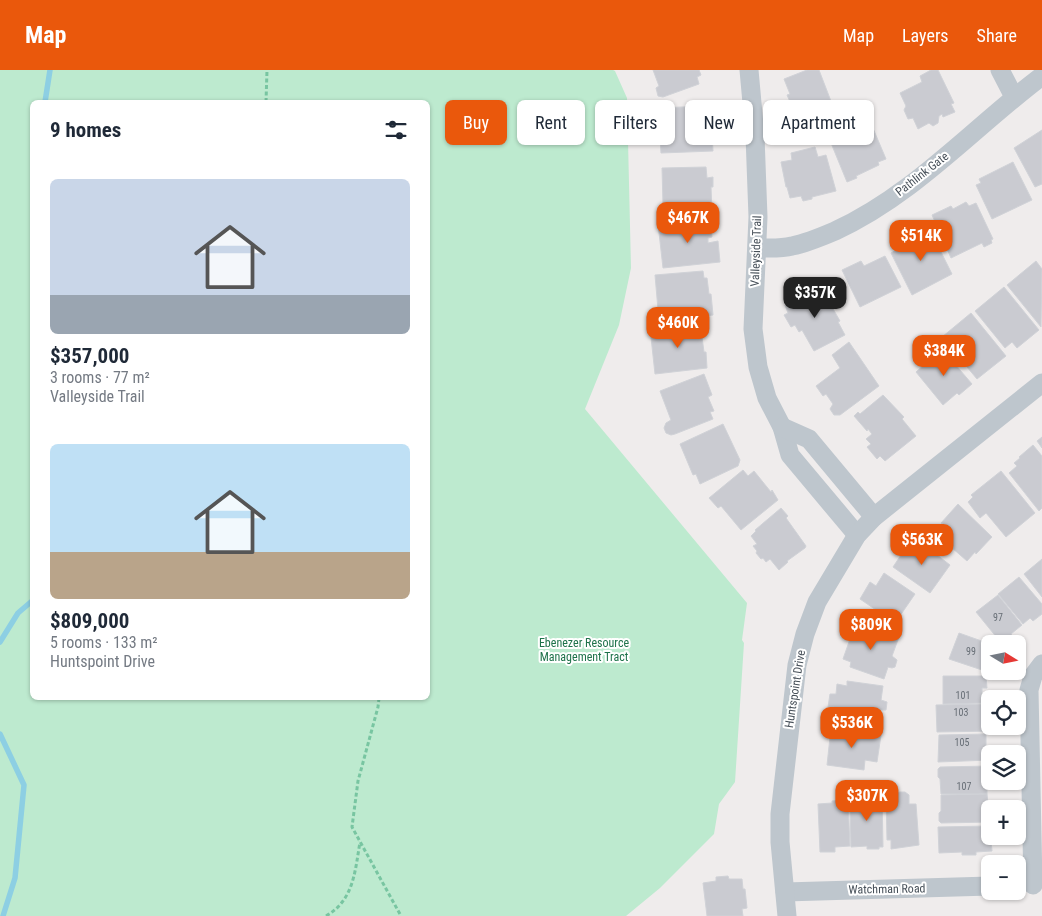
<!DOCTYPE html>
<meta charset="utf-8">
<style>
body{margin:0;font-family:"Roboto Condensed",sans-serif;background:#f6f6f7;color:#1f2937;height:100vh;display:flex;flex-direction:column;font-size:19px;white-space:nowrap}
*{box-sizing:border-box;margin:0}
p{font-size:16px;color:#747a83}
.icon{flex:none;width:28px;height:28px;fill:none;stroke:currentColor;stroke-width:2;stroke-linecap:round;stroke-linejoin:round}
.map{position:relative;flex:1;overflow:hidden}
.sheet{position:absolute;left:30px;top:30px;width:400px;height:600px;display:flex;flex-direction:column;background:#fff;border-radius:8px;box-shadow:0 1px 4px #0004}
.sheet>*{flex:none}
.guide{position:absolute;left:445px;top:30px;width:475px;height:45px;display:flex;gap:10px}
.needle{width:32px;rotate:100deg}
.controls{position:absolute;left:981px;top:565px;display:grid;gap:10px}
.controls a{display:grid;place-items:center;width:45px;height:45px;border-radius:8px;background:#fff;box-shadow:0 1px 4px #0004;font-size:25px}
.price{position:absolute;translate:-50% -42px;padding:0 11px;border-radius:10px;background:#ea580c;color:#fff;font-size:16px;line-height:32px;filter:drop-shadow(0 1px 2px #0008)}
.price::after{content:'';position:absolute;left:50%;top:30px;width:15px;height:11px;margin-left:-8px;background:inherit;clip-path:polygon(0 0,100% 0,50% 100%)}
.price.on{background:#222;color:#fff}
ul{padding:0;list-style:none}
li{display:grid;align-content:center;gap:10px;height:265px;padding:0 20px}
li span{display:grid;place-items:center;height:155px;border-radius:8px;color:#555}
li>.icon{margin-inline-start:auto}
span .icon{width:90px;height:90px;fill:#fffc;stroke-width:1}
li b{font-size:21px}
h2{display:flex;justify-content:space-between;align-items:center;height:60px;padding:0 20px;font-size:21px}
.chip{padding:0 18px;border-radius:8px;background:#fff;box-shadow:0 1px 4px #0004;font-size:18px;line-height:45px}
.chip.on{background:#ea580c;color:#fff}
header{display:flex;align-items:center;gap:30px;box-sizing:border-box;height:70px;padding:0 25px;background:#ea580c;color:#fff}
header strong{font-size:24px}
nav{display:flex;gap:28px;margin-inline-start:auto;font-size:18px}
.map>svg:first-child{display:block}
.green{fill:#bdeacf;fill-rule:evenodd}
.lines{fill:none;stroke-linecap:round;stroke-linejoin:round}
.stream{stroke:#8dcfe3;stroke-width:5.5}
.building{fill:#cacbd1;stroke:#d0d2d7}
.path{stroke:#78c5a1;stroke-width:3;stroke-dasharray:4 2.5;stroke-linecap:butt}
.minor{stroke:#bec6cd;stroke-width:19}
.labels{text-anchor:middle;stroke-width:4;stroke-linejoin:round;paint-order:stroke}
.number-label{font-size:10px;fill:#676e76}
.street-label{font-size:12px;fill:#464f58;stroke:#fff}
.park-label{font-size:12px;fill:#1e724a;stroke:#fff}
</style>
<header>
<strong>Map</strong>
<nav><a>Map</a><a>Layers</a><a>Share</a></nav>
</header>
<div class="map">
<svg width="1042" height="846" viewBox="0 0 1042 846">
<rect width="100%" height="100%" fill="#efecec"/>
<path class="green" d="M0,0H613L615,1L627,28L631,198L619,255L585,339L747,533L742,570L744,573L735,712L719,734L714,764L660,818L626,846H0ZM32,32H428V628H32Z"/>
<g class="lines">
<g class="stream">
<polyline points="45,32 50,0"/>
<polyline points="0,572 18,543 32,531"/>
<polyline points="0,664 24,715 15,808 3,846"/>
</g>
</g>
<g class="building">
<polygon points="653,0 699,0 701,5 697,7 699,14 663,27 658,26 656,18 659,16"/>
<polygon points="807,0 819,0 834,39 795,54 788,35 791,34 787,25 790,24 784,9"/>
<polygon points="931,0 938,0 954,33 951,34 955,42 943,47 942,44 939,46 938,53 933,56 929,53 918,59 913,48 908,49 904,40 906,36 900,23 922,12 920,6"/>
<polygon points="706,36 706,43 709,43 710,62 707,62 707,65 712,65 713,81 661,83 658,38"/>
<polygon points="858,56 860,61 872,56 886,89 878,92 879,95 856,106 857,108 847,112 831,73 841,69 839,65 844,64 843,62"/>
<polygon points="1042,60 1042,114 1035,117 1014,78"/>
<polygon points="815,77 818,87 826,85 836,121 812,127 812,129 803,131 801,126 790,128 787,117 786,117 781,92 792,90 791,83"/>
<polygon points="1013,92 1032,130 992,149 976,115 981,113 979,109"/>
<polygon points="706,97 707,108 713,107 713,117 711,117 712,142 675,143 674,134 663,134 662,98"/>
<polygon points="966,132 969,136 976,133 993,169 991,170 992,173 984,177 982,173 951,188 932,145 951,136 953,139"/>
<polygon points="710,148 712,167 708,168 708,173 718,171 720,192 663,198 658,154"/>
<polygon points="929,158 952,204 912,225 891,183 898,179 897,176 914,168 915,169 917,168 916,165"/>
<polygon points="885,186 901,217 860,237 842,200 861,191 864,196"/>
<polygon points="1036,191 1042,199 1041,257 1007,215"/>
<polygon points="703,201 704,208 707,208 709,224 711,224 713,245 659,251 655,205"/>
<polygon points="1004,217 1039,260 1017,278 1012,272 1005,278 975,241"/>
<polygon points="821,218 840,251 838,252 845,265 814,281 802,260 799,262 795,255 791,257 784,245 788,243 785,235 811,221 811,222"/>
<polygon points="971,243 1006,286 977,309 942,267"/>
<polygon points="699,253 700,260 701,260 704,282 706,282 707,298 655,304 650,258"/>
<polygon points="849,272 879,316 840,345 834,345 830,339 833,334 826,324 823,326 816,316 840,298 832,285"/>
<polygon points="942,279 972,314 959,325 957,323 943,335 916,302"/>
<polygon points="704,304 712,325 708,327 714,341 710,342 713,349 675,364 671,365 666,363 664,358 666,353 671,350 660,321"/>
<polygon points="883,325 904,347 902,349 916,366 885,391 880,386 877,389 867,377 871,374 866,369 872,364 868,359 867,361 854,346 858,342 860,344"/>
<polygon points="723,354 740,390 738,396 700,414 696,404 693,405 680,374"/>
<polygon points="1042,367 1042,378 1037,371"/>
<polygon points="1033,375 1042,386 1042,438 1039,441 1009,403 1017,396 1014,393 1020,388 1019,387"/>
<polygon points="743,400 748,406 754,401 771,422 772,420 778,430 741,460 721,436 718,438 709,428"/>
<polygon points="1001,401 1035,443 1006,467 986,443 980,448 968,432 973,427 971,425"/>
<polygon points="958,434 992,467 976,484 975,482 967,491 935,463 943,454 941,453"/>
<polygon points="781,438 788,446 786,448 806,476 805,478 787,491 788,492 779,500 770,489 766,492 763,488 761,489 756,483 757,481 753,476 757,474 751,466 756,461 755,460"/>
<polygon points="915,468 950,495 930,523 893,497 907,476 908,477"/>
<polygon points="1042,489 1042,527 1024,504"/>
<polygon points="884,503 915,524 895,553 860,529 870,512 876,516"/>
<polygon points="1019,507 1042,534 1042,544 1033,551 1030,548 1023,554 998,524"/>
<polygon points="998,525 1022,555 1011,564 1014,568 1006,574 1002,574 976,542"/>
<polygon points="856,552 899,567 892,586 897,590 895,597 892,598 888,597 884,609 850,597 851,592 843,589"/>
<polygon points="959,563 990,574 990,588 985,601 949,589"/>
<polygon points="943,606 986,606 987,618 982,618 982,633 943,634"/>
<polygon points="847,611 883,616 881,630 887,632 886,640 879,640 877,660 831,654 834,637 828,637 830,624 836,624 837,614 847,616"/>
<polygon points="985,634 985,648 990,648 990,656 993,656 993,661 937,662 936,635"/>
<polygon points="831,658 881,665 877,692 865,690 864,700 827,695"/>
<polygon points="986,664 986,679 991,679 990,690 938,692 939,665"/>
<polygon points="990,696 990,709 987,709 987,724 941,724 940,709 938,707 938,699 940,697"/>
<polygon points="868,722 871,725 882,725 883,777 879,777 879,779 867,779 867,776 851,777 850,738 852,738 852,736 860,736 860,727 863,723"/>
<polygon points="899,722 905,722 909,725 909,734 916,734 919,775 891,779 891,770 887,770 886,725 896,724"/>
<polygon points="987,724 990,752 941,753 939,751 939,743 941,741 941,725"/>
<polygon points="848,730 850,776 835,777 835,782 820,782 818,734 832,733 832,731"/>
<polygon points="987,756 987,770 991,770 992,781 976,782 976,785 962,785 962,782 939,783 938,757"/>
<polygon points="728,806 729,809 742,809 743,819 745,819 747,838 742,839 743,846 707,846 703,813 716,811 716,807"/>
</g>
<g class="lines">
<g class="path">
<polyline points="266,32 267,0"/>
<polyline points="379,628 378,637 358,711 352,757 401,846"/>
<path d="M326,846C354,830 355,801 360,772"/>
</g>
<g class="minor">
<polyline points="749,0 755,66 758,147 753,259 758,297 767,328 782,357 790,385 857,465"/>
<polyline points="1000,0 1014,27"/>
<path d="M758,178C769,178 781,179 792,176C807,173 821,167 835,161C914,125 974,57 1042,6"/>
<polyline points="782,357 809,369 874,447"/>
<polyline points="1033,815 1029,620 1033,606 1042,594"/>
<polyline points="785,822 990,816"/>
<polyline points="787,846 780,772 780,744 797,595 805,564 817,532 857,465 874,447 1042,313"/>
</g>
</g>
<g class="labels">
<g class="number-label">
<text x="998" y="551">97</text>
<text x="971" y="585">99</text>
<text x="963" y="629">101</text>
<text x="961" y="646">103</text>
<text x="962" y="676">105</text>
<text x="964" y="720">107</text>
</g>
<g class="street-label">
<text transform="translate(922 104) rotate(-38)" y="4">Pathlink Gate</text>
<text transform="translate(756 181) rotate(-88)" y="4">Valleyside Trail</text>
<text transform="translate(795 619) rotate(-81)" y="4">Huntspoint Drive</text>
<text transform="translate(887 819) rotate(-1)" y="4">Watchman Road</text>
</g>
<g class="park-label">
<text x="584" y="577">Ebenezer Resource<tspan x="584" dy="14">Management Tract</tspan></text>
</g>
</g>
</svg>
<div class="controls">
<a><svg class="needle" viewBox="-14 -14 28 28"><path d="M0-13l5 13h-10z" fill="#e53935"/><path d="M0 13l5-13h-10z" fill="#747a83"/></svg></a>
<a><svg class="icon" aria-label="locate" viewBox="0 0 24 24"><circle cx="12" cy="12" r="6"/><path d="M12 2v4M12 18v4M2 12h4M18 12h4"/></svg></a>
<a><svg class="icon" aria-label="layers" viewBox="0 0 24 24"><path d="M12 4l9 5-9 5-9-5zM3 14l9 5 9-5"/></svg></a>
<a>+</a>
<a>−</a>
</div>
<b class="price" style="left:688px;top:174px">$467K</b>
<b class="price" style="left:921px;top:192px">$514K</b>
<b class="price on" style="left:815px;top:249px">$357K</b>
<b class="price" style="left:678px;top:279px">$460K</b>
<b class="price" style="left:944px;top:307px">$384K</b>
<b class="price" style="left:922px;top:496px">$563K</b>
<b class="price" style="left:871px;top:581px">$809K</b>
<b class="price" style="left:852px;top:679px">$536K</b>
<b class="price" style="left:867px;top:752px">$307K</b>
<div class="guide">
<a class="chip on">Buy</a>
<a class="chip">Rent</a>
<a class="chip">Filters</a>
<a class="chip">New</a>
<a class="chip">Apartment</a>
</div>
<section class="sheet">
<h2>9 homes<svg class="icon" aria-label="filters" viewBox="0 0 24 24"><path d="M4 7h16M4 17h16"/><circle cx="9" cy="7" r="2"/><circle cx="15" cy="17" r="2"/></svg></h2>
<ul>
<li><span style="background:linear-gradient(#c9d6e8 75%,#9aa5b1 0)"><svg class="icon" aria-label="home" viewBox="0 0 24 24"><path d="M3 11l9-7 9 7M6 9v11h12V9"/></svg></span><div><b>$357,000</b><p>3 rooms · 77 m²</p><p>Valleyside Trail</p></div></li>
<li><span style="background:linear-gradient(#bfe0f5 70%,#b9a48a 0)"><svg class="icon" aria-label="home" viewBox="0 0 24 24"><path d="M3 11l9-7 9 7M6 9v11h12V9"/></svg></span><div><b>$809,000</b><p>5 rooms · 133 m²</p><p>Huntspoint Drive</p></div></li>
</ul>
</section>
</div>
